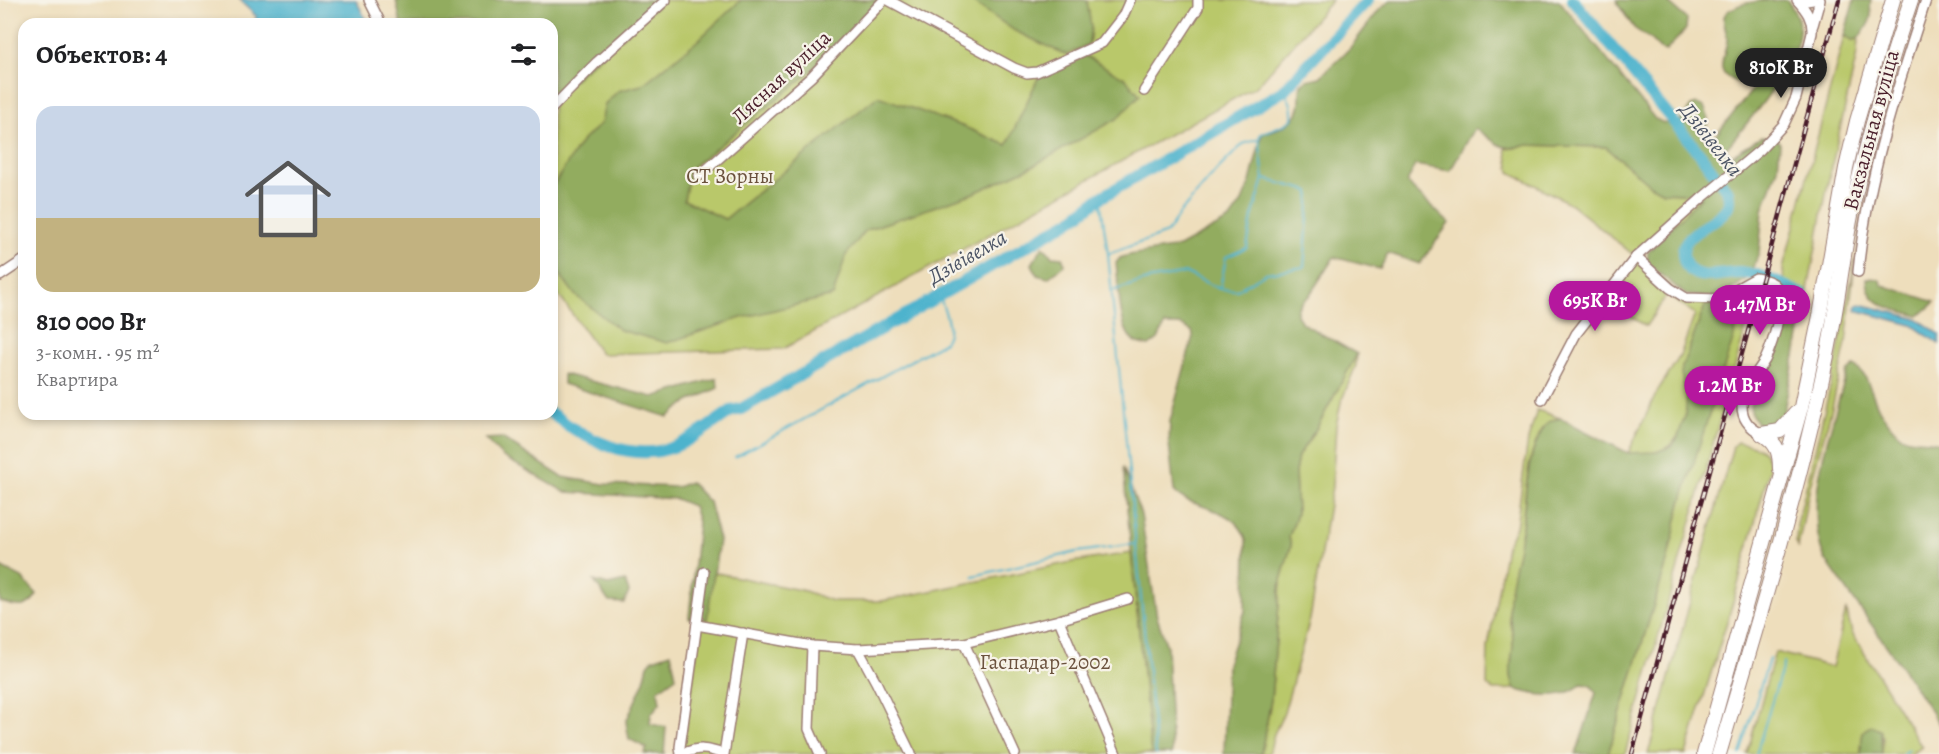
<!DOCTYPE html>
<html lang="ru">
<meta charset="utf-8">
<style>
body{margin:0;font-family:Alegreya,serif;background:#f6f6f6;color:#202124;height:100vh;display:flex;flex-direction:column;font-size:22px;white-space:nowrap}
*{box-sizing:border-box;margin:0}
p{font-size:20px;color:#757577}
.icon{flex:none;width:33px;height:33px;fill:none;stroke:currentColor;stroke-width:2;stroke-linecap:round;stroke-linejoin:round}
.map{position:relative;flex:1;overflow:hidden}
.sheet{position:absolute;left:18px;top:18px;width:540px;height:402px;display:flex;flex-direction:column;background:#fff;border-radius:18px;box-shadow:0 3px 9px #0003}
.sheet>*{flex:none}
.price{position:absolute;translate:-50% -51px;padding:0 14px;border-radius:21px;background:#b5179e;color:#fff;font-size:20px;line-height:39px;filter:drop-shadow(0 2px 3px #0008)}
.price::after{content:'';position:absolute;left:50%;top:36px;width:18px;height:14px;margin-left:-9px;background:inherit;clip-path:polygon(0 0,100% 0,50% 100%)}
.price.current{background:#222;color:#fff}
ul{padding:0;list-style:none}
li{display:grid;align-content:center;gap:12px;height:318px;padding:0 18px}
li+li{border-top:2px solid #e0e0e0}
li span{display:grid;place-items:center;height:186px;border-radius:18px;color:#555}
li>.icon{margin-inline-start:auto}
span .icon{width:108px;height:108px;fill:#fffc;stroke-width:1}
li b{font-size:26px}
h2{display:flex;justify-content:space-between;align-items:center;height:72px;padding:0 18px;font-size:26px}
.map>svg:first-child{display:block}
.green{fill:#b9c86b;stroke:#82744b;stroke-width:1.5}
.forest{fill:#92ac5f;stroke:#6e6645;stroke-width:1.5}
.water{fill:#4eb3cd;stroke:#4c697c;stroke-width:1.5}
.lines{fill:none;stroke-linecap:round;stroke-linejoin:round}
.stream{stroke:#4eb3cd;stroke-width:2}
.river{stroke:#4eb3cd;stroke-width:12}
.minor-casing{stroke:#9c7e74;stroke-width:12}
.highway-casing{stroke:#9c7e74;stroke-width:16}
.minor{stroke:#fff;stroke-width:9}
.highway{stroke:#fff;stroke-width:14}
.rail-casing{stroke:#4a1f2b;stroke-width:4.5}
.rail{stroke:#f7f3e8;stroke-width:2;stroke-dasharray:7;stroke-linecap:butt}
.labels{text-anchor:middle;stroke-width:4.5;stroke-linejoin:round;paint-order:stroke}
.street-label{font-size:21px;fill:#4a1f2b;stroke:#f7f3e8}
.park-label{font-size:21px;fill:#6b523e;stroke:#f7f3e8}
.water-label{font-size:22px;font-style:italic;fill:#4b5364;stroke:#f7f3e8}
</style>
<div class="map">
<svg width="1939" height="754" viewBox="0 0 1939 754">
<rect width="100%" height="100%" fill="#f7f3e8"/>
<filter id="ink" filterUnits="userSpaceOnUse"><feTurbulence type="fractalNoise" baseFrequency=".0167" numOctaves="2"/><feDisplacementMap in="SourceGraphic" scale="12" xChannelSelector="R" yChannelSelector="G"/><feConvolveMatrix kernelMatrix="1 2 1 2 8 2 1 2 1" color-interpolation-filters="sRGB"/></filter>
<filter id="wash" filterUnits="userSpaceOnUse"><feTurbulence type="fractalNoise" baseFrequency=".008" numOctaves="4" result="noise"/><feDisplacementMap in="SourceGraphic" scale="24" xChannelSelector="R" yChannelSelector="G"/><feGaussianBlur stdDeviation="1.35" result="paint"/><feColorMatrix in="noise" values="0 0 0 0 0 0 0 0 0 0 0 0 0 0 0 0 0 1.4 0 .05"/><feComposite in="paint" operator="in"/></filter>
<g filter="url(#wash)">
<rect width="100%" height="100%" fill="#eedebc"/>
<g class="green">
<polygon points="663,0 1332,0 1257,86 783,349 601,354 552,286 552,99"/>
<polygon points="1844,36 1852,40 1858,39 1857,54 1829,178 1801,327 1800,320 1787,325 1783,269"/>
<polygon points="1523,145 1606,147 1650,185 1663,192 1682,193 1702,198 1636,257 1571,204 1510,172 1506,149 1516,148"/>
<path d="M1637,259L1689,302L1711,303L1729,300L1734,297L1751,282H1759L1625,754H1608L1667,562L1681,503L1736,324L1728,309V304L1705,306L1682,367C1681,376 1686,385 1687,395C1688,418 1681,446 1656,452C1647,454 1637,453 1628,453L1658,390L1680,356L1695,314L1667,295L1646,326L1616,308L1599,304Z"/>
<polygon points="1855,260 1846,343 1832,408 1810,486 1798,547 1796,542 1797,525 1836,363"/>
<polygon points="1357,354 1356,365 1341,402 1336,426 1332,487 1310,619 1284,713 1274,734 1269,754 1261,754 1271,700 1281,580 1291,546 1289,537 1297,513 1295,472 1298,456 1316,429"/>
<path d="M1537,410L1560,418C1553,420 1548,421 1544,427C1524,458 1526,499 1521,535C1518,560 1511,586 1509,612C1508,621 1512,630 1513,639C1514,659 1506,668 1515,689L1493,690L1487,685L1488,647L1506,546L1516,527L1528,440Z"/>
<path d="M1737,442C1754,445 1768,448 1770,467L1734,599L1686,754H1648L1733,446Z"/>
<polygon points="1131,553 1151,754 673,754 683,745 700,628 712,572 805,591 832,601 882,601 1072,562"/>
<polygon points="1846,610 1852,633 1922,747 1911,754 1882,754 1883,737 1863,732 1861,754 1747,754 1775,652 1832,667"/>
</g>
<g class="forest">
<polygon points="396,0 663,0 552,99 552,24 401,24"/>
<polygon points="741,0 881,0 807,75 690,169 684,200 725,219 878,96 962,126 1007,145 1039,76 1084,55 1125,78 1140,95 1117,119 1029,168 974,193 866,230 846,255 833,296 741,318 667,343 620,330 575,295 552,264 552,187 581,142 601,123 605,104 618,91 642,85 696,42"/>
<polygon points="970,0 1087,0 1091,27 1089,44 1066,55 1015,31"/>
<path d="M1391,0H1559L1655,119L1664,123L1678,124L1691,106L1697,104L1704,107C1710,119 1709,125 1702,136L1705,139L1715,136L1766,73C1756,74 1748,86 1737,82C1711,74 1726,56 1727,40C1728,32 1720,20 1726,13C1739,0 1768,0 1787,0C1794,9 1801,21 1799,33C1796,67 1747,123 1725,150L1732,155L1761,137L1777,139L1780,144L1778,168L1763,210L1759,252L1754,267L1745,280L1719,298L1686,295L1647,263L1648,252L1701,197L1682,193L1663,192L1650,185L1606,147L1523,145C1504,154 1491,139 1475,128L1450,171L1415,165L1407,183L1449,223L1420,264L1388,253L1380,269L1334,257L1309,296L1301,303L1297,309V315L1302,323L1357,354L1316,429L1298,456L1295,472L1297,513L1289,537L1291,546L1281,580L1271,700L1261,754H1224L1227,664L1245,611L1246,539C1235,505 1190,510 1174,491L1169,443L1170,421L1193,336L1192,331L1181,325H1165L1158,339L1149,346C1145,345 1139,344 1135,342C1118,331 1119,283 1116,263L1120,258L1129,255L1179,247L1230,219L1242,202L1250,182L1262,134C1278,128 1294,126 1299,108C1301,100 1299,92 1301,84L1307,80L1320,77L1350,48L1380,9Z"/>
<polygon points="1617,0 1665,0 1687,19 1686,29 1666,51 1660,49 1650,39 1634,28 1617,3"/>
<path d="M1854,0H1871C1869,6 1871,10 1871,16C1870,25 1863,32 1858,39L1852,40L1844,36Z"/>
<polygon points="1043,246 1052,256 1062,257 1065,264 1048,278 1037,275 1032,264"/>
<path d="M1867,278L1879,279L1882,285L1935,302L1919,316C1896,309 1867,308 1867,278Z"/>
<path d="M1728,303C1727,313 1736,320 1736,330L1681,503L1667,562L1608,754H1576L1596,693C1593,686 1589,684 1581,684C1566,700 1535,696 1515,689C1506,668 1514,659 1513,639C1512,625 1507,613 1509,598C1511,577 1518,556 1521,535C1527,499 1524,459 1544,427C1548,421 1553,420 1560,418L1628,453L1656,452L1670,447L1677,439L1685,416L1687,396L1681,374L1682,367L1705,306Z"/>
<polygon points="1796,317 1800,320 1801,327 1783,414 1778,423 1767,427 1757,423 1752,416 1750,406 1776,354 1786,325 1792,318"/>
<path d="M1854,366C1869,374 1872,397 1880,411C1885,418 1892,428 1898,433C1909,444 1926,438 1939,443V724L1900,665L1825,559C1801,506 1832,425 1847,372Z"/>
<polygon points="563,374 653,397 717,378 718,388 686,403 668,417 563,384"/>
<polygon points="502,438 562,477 604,484 677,487 690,482 709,502 719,540 707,620 689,618 698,522 693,506 676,499 565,492 503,457 485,439"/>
<polygon points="1123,467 1141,515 1157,617 1167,647 1172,754 1151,754"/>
<path d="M0,567L22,578L37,594C27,611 17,607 0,602Z"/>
<polygon points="594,581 608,585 625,581 629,592 624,603 609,602"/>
<polygon points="671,653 676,677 658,690 660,703 651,714 650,724 666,727 664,754 644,754 647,748 629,739 626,722 644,681 648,665 653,659"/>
<path d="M1873,726L1881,731L1882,754H1861C1862,743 1859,728 1873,726Z"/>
</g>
<g class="water">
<polygon points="239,0 356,0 368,24 255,24 256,16"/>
<polygon points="1860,304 1918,319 1939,334 1939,344 1912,325 1859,311 1856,310 1857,305"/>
</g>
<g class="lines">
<g class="stream">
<polyline points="1100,198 1108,254 1156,754"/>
<path d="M1108,254L1167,233L1180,213L1217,170L1243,144L1259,139L1260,135C1270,128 1283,128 1292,119C1293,108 1291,99 1283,91"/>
<polyline points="1220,289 1226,257 1247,248 1252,217 1264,179"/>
<polyline points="1112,291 1147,280 1186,273 1220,289 1237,290 1266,273 1304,267 1310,191 1264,179 1259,139"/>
<path d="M735,457L943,343C955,330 944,310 939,295"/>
<polyline points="973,576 1077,552 1134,544"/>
<polyline points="1740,754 1769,659"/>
<polyline points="1756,754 1784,662"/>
<polyline points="1902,754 1909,749"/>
</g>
<g class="river">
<path d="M1573,0L1701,155L1728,192C1729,197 1730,201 1728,206C1718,226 1676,231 1684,260C1685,264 1687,268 1691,271C1705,281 1726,272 1741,273C1762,273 1783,286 1802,294"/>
<path d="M552,414C586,440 633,464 676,446C695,438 713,423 731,411L741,409L1070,221L1100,198L1283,91L1368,0"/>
</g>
</g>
</g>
<g filter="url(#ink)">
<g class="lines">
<defs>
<g id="minor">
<polyline points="369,0 381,24"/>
<polyline points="888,0 1014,68 1027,73 1037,72 1102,43 1123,16 1130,0"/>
<polyline points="1799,2 1813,0"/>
<polyline points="1813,25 1820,0"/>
<polyline points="1144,91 1198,8 1198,0"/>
<polyline points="552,108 597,62 666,0"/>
<polyline points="699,176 811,77 884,0"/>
<path d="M1636,257L1670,288L1686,298L1718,299L1756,278C1762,279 1769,280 1774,284C1789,296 1772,345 1765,360C1757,373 1742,390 1742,406C1742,420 1750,428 1762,434"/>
<path d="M1858,272C1867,179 1897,88 1926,0"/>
<polyline points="0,276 24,260"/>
<path d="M1542,399L1576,334L1636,257L1702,198L1760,150L1784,124L1796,98L1812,33C1813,19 1806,10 1797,0"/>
<polyline points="1059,620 1116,754"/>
<polyline points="697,625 812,646 858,649 964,643 1059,620 1128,599"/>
<polyline points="964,643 1015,754"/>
<polyline points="812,646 809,729 820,754"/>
<polyline points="858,649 876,682 911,754"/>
<polyline points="681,754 680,747 704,572"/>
<path d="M682,754C698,747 707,748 723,754"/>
<polyline points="724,754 743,633"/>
</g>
<g id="highway">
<path d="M1762,434C1777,443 1780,452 1780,469"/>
<polyline points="1762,434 1780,431 1796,413"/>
<polyline points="1704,754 1801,407 1820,316 1846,168 1857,121 1893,0"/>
<path d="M1719,754C1757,625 1797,496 1825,365C1837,312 1842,258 1853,205C1868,135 1888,68 1911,0"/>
</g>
</defs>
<use href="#minor" class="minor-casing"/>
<use href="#highway" class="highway-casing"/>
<use href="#minor" class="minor"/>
<use href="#highway" class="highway"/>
<defs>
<polyline id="rail" points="1632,754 1839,0"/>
</defs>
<use href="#rail" class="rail-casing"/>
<use href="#rail" class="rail"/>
</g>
</g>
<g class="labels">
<g class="street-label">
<text transform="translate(781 77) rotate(-43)" y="7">Лясная вуліца</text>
<text transform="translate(1871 130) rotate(-75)" y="7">Вакзальная вуліца</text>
</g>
<g class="park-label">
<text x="730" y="183">СТ Зорны</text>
<text x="1045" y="669">Гаспадар-2002</text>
</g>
<g class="water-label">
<text transform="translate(1712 139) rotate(52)" y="8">Дзівівелка</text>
<text transform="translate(967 256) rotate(-30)" y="8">Дзівівелка</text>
</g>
</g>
</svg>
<b class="price current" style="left:1781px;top:99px">810K Br</b>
<b class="price" style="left:1595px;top:332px">695K Br</b>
<b class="price" style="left:1760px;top:336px">1.47M Br</b>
<b class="price" style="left:1730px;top:417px">1.2M Br</b>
<section class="sheet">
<h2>Объектов: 4<svg class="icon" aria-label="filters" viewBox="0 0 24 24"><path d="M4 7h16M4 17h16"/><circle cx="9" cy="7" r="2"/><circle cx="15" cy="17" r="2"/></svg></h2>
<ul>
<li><span style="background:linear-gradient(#c9d6e8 60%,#c2b280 0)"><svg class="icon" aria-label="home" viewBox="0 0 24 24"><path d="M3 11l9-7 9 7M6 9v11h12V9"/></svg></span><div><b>810 000 Br</b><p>3-комн. · 95 m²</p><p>Квартира</p></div></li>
</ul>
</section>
</div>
